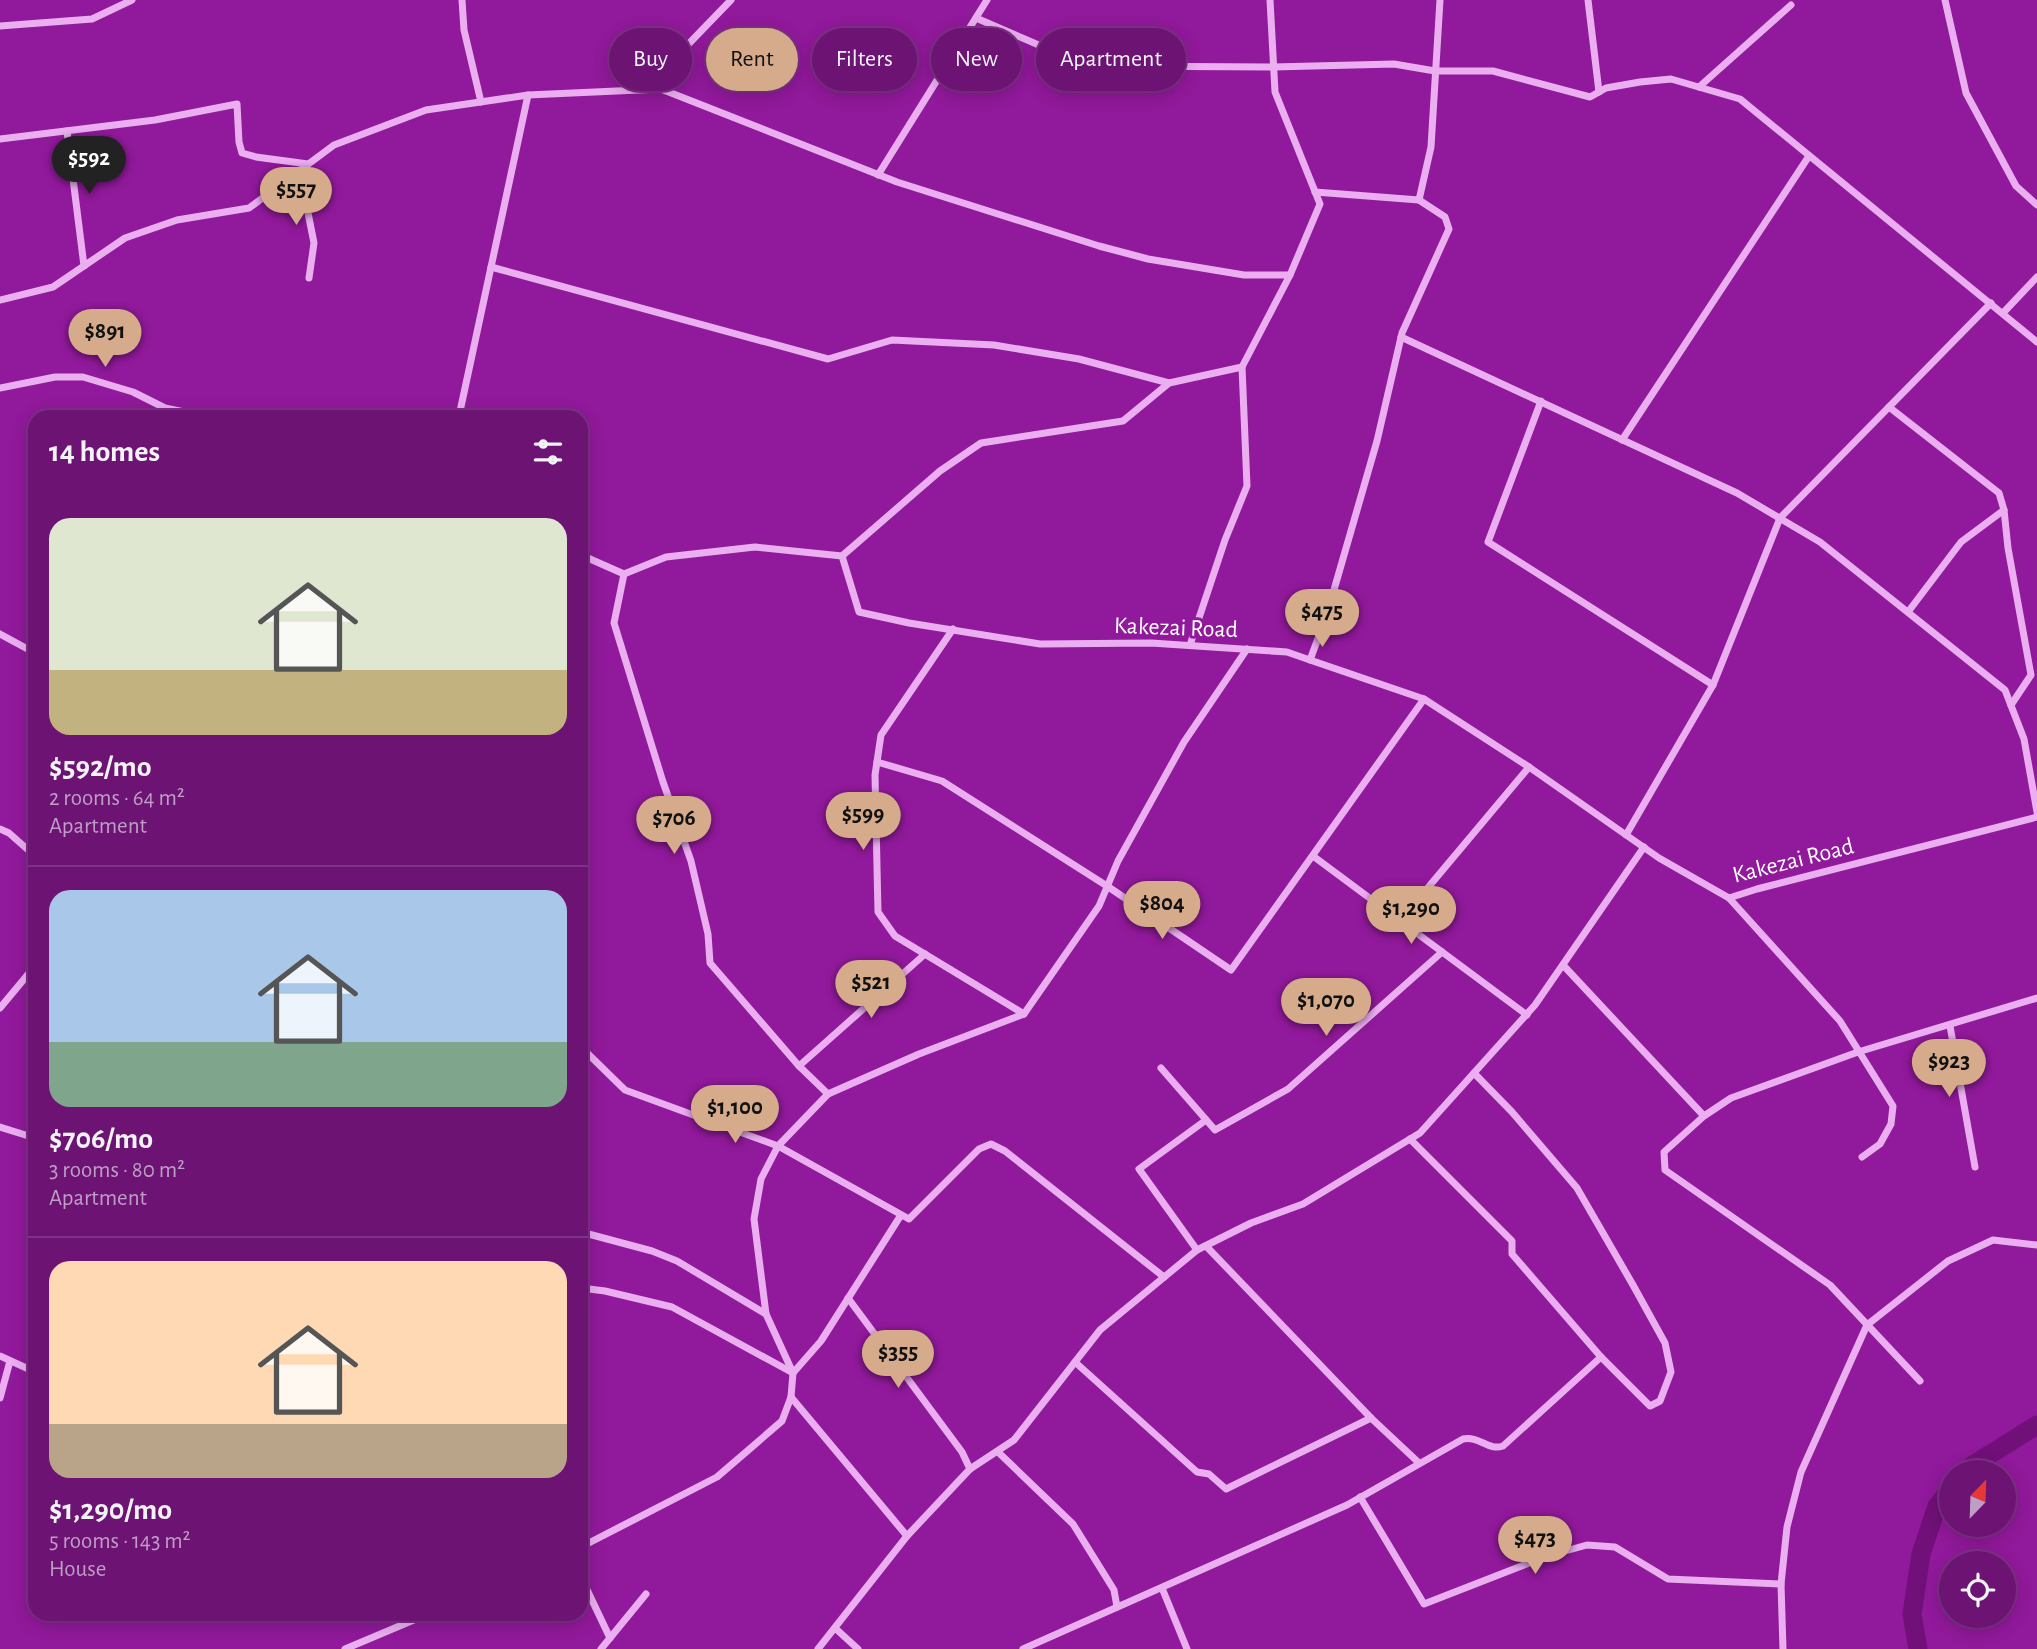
<!DOCTYPE html>
<meta charset="utf-8">
<style>
body{margin:0;font-family:"Alegreya Sans",sans-serif;background:#721c79;color:#f1f3f6;height:100vh;display:flex;flex-direction:column;font-size:26px;white-space:nowrap}
*{box-sizing:border-box;margin:0}
p{font-size:23px;color:#bf9ec5}
.icon{flex:none;width:38px;height:38px;fill:none;stroke:currentColor;stroke-width:2;stroke-linecap:round;stroke-linejoin:round}
.map{position:relative;flex:1;overflow:hidden}
.drawer{position:absolute;left:28px;top:410px;width:560px;height:1211px;display:flex;flex-direction:column;background:#6d1374;border-radius:21px;box-shadow:0 4px 18px #0003,0 0 0 2px #7f3286}
.drawer>*{flex:none}
.top-card{position:absolute;left:609px;top:28px;width:665px;height:63px;display:flex;gap:14px}
.needle{width:46px;rotate:23deg}
.buttons{position:absolute;left:1939px;top:1460px;display:grid;gap:14px}
.buttons a{display:grid;place-items:center;width:77px;height:77px;border-radius:50%;background:#6d1374;box-shadow:0 4px 18px #0003,0 0 0 2px #7f3286;font-size:35px}
.price{position:absolute;translate:-50% -60px;padding:0 16px;border-radius:24px;background:#d6ab8b;color:#111;font-size:23px;line-height:46px;filter:drop-shadow(0 2px 4px #0008)}
.price::after{content:'';position:absolute;left:50%;top:42px;width:21px;height:16px;margin-left:-10px;background:inherit;clip-path:polygon(0 0,100% 0,50% 100%)}
.price.current{background:#222;color:#fff}
ul{padding:0;list-style:none}
li{display:grid;align-content:center;gap:14px;height:371px;padding:0 21px}
li+li{border-top:2px solid #7f3286}
li span{display:grid;place-items:center;height:217px;border-radius:21px;color:#555}
li>.icon{margin-inline-start:auto}
span .icon{width:126px;height:126px;fill:#fffc;stroke-width:1}
li b{font-size:30px}
h2{display:flex;justify-content:space-between;align-items:center;height:84px;padding:0 21px;font-size:30px}
.chip{padding:0 24px;border-radius:32px;background:#6d1374;box-shadow:0 4px 18px #0003,0 0 0 2px #7f3286;font-size:24px;line-height:63px}
.chip.current{background:#d6ab8b;color:#111}
.map>svg:first-child{display:block}
.lines{fill:none;stroke-linecap:round;stroke-linejoin:round}
.canal{stroke:#711078;stroke-width:19}
.minor{stroke:#ebaff1;stroke-width:7}
.labels{text-anchor:middle;stroke-width:6;stroke-linejoin:round;paint-order:stroke}
.street-label{font-size:24px;fill:#fff;stroke:#91199b}
</style>
<div class="map">
<svg width="2037" height="1649" viewBox="0 0 2037 1649">
<rect width="100%" height="100%" fill="#91199b"/>
<g class="lines">
<g class="canal">
<polyline points="1967,1472 1973,1465 2037,1425"/>
<polyline points="1918,1649 1912,1614 1921,1554 1937,1506 1951,1489"/>
</g>
<g class="minor">
<polyline points="462,0 464,30 481,102"/>
<polyline points="1270,0 1275,92 1320,204 1290,275"/>
<polyline points="1588,0 1599,92"/>
<polyline points="1945,0 1966,93 2016,186 2037,205"/>
<polyline points="976,18 1055,52 1095,66 1273,67 1394,64 1435,71 1493,71 1590,97 1606,88 1640,82 1671,79 1740,99 2037,342"/>
<polyline points="0,26 92,19 132,0"/>
<polyline points="1699,87 1791,5"/>
<polyline points="645,89 731,0"/>
<polyline points="67,131 84,266"/>
<polyline points="0,139 155,120 237,104 239,142 242,153 256,157 308,164"/>
<polyline points="878,175 987,0"/>
<polyline points="292,176 308,213 314,243 309,278"/>
<polyline points="1315,192 1419,200 1431,147 1440,0"/>
<polyline points="491,267 828,359 892,340 994,345 1079,359 1169,383"/>
<polyline points="0,300 53,287 125,238 177,220 249,208 334,145 426,110 528,95 661,89 897,182 1099,246 1148,259 1244,275 1290,275 1242,367 1247,486 1225,540 1190,645"/>
<polyline points="2003,313 2037,277"/>
<polyline points="1401,337 1737,493 1820,542 2005,690 2024,739 2037,812"/>
<polyline points="0,388 55,377 83,377 133,392 165,408 204,416"/>
<polyline points="1541,401 1488,542 1713,685"/>
<polyline points="1889,407 1999,493 2004,510 2008,548 2031,675 2011,705"/>
<polyline points="459,416 528,95"/>
<polyline points="1622,440 1809,156"/>
<polyline points="581,555 624,574 666,557 755,547 842,556 859,612 909,623 1040,644 1151,643 1287,652 1310,660 1424,699 1529,767 1659,858 1729,898 1757,889 2037,817"/>
<polyline points="842,556 940,471 981,443 1123,421 1169,383 1242,367"/>
<polyline points="624,574 614,623 663,782 691,861 708,934 710,963 799,1066 828,1094"/>
<polyline points="1908,612 1961,542 2004,510"/>
<polyline points="953,629 881,735 875,775 878,912 895,936 1024,1014"/>
<polyline points="0,634 35,653"/>
<polyline points="1310,660 1327,614 1377,441 1402,333 1449,229 1445,217 1419,200"/>
<polyline points="877,762 942,781 1107,886 1231,970 1424,699"/>
<polyline points="0,829 9,833 35,856"/>
<polyline points="1626,835 1713,685 1780,518 1991,303"/>
<polyline points="1313,856 1527,1015"/>
<polyline points="1729,898 1840,1021 1893,1106 1891,1124 1880,1144 1862,1157"/>
<polyline points="1400,921 1529,767"/>
<polyline points="1563,965 1704,1116"/>
<polyline points="0,1008 35,966"/>
<polyline points="1950,1026 1975,1167"/>
<polyline points="581,1047 625,1090 778,1146 909,1219 979,1149 991,1144 1005,1151 1164,1277"/>
<polyline points="799,1066 925,954"/>
<polyline points="1161,1068 1215,1130 1288,1089 1442,952"/>
<polyline points="0,1127 35,1138"/>
<polyline points="1410,1139 1512,1241 1512,1254 1601,1357 1650,1406 1660,1401 1671,1372 1665,1343 1633,1285 1577,1188 1512,1112 1474,1073"/>
<polyline points="581,1232 652,1251 677,1261 766,1314"/>
<polyline points="1206,1246 1371,1418 1418,1462"/>
<polyline points="1197,1250 1139,1169 1206,1120"/>
<polyline points="581,1288 605,1291 672,1307 793,1373"/>
<polyline points="848,1298 962,1452 970,1469"/>
<polyline points="0,1356 35,1372"/>
<polyline points="1075,1362 1197,1472 1209,1474 1226,1489 1371,1418"/>
<polyline points="793,1373 821,1341 901,1215"/>
<polyline points="1920,1381 1830,1285 1665,1170 1664,1152 1704,1116 1731,1098 1858,1052 2037,998"/>
<polyline points="791,1397 907,1536"/>
<polyline points="0,1398 10,1361"/>
<polyline points="998,1452 1073,1524 1114,1590 1117,1607"/>
<polyline points="1360,1497 1424,1604 1547,1556 1587,1545 1615,1547 1668,1579 1781,1584"/>
<polyline points="581,1547 717,1477 782,1421 791,1397 793,1373 766,1314 754,1219 761,1179 778,1146 828,1094 919,1054 1024,1014 1099,906 1118,861 1184,742 1247,649"/>
<polyline points="581,1577 610,1638"/>
<polyline points="1162,1588 1187,1649"/>
<polyline points="835,1628 858,1649"/>
<polyline points="345,1649 428,1614"/>
<polyline points="601,1649 646,1594"/>
<polyline points="818,1649 907,1536 970,1469 1014,1440 1100,1330 1197,1250 1251,1223 1303,1204 1420,1133 1535,1005 1644,847"/>
<path d="M1023,1649L1347,1505L1463,1439C1480,1436 1488,1451 1503,1446L1601,1357"/>
<polyline points="1783,1649 1781,1584 1787,1527 1801,1472 1867,1325 1948,1261 1993,1240 2037,1245"/>
</g>
</g>
<g class="labels">
<g class="street-label">
<text transform="translate(1176 627) rotate(2)" y="8">Kakezai Road</text>
<text transform="translate(1793 860) rotate(-14)" y="8">Kakezai Road</text>
</g>
</g>
</svg>
<div class="buttons">
<a><svg class="needle" viewBox="-14 -14 28 28"><path d="M0-13l5 13h-10z" fill="#e53935"/><path d="M0 13l5-13h-10z" fill="#bf9ec5"/></svg></a>
<a><svg class="icon" aria-label="locate" viewBox="0 0 24 24"><circle cx="12" cy="12" r="6"/><path d="M12 2v4M12 18v4M2 12h4M18 12h4"/></svg></a>
</div>
<b class="price current" style="left:89px;top:196px">$592</b>
<b class="price" style="left:296px;top:227px">$557</b>
<b class="price" style="left:105px;top:369px">$891</b>
<b class="price" style="left:1322px;top:649px">$475</b>
<b class="price" style="left:863px;top:852px">$599</b>
<b class="price" style="left:674px;top:856px">$706</b>
<b class="price" style="left:1162px;top:941px">$804</b>
<b class="price" style="left:1411px;top:946px">$1,290</b>
<b class="price" style="left:871px;top:1020px">$521</b>
<b class="price" style="left:1326px;top:1038px">$1,070</b>
<b class="price" style="left:1949px;top:1099px">$923</b>
<b class="price" style="left:735px;top:1145px">$1,100</b>
<b class="price" style="left:898px;top:1390px">$355</b>
<b class="price" style="left:1535px;top:1576px">$473</b>
<div class="top-card">
<a class="chip">Buy</a>
<a class="chip current">Rent</a>
<a class="chip">Filters</a>
<a class="chip">New</a>
<a class="chip">Apartment</a>
</div>
<section class="drawer">
<h2>14 homes<svg class="icon" aria-label="filters" viewBox="0 0 24 24"><path d="M4 7h16M4 17h16"/><circle cx="9" cy="7" r="2"/><circle cx="15" cy="17" r="2"/></svg></h2>
<ul>
<li><span style="background:linear-gradient(#dfe7d0 70%,#c2b280 0)"><svg class="icon" aria-label="home" viewBox="0 0 24 24"><path d="M3 11l9-7 9 7M6 9v11h12V9"/></svg></span><div><b>$592/mo</b><p>2 rooms · 64 m²</p><p>Apartment</p></div></li>
<li><span style="background:linear-gradient(#a9c7e8 70%,#7fa58c 0)"><svg class="icon" aria-label="home" viewBox="0 0 24 24"><path d="M3 11l9-7 9 7M6 9v11h12V9"/></svg></span><div><b>$706/mo</b><p>3 rooms · 80 m²</p><p>Apartment</p></div></li>
<li><span style="background:linear-gradient(#ffd9b3 75%,#b9a48a 0)"><svg class="icon" aria-label="home" viewBox="0 0 24 24"><path d="M3 11l9-7 9 7M6 9v11h12V9"/></svg></span><div><b>$1,290/mo</b><p>5 rooms · 143 m²</p><p>House</p></div></li>
</ul>
</section>
</div>
